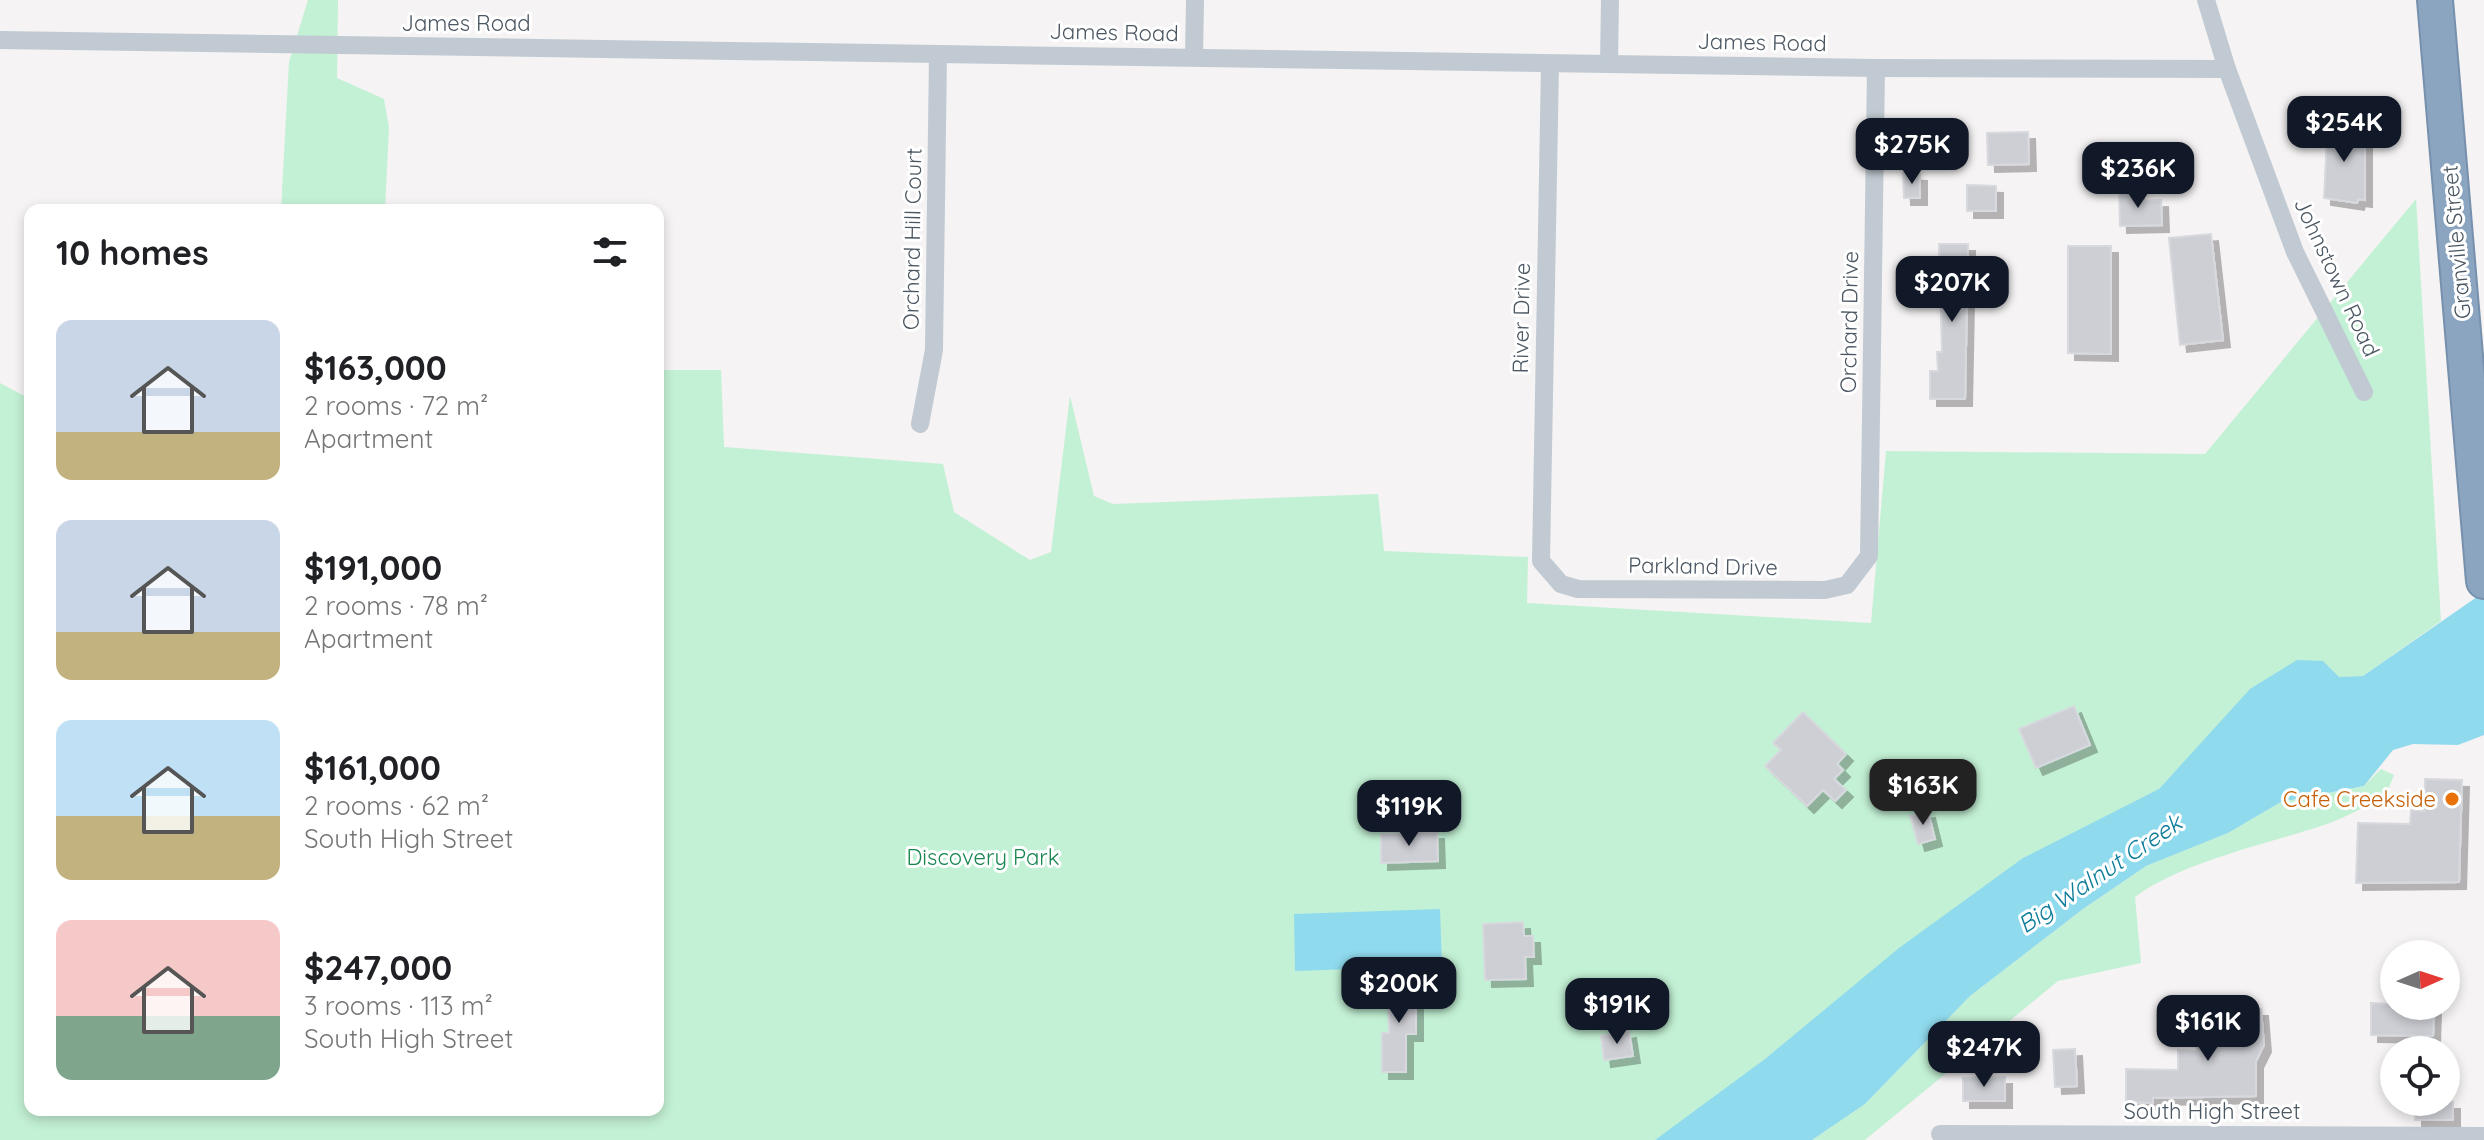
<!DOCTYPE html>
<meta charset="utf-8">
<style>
body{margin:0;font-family:Quicksand,sans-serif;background:#f6f6f6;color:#202124;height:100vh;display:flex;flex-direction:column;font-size:30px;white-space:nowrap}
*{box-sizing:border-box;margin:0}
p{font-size:26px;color:#757577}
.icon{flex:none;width:44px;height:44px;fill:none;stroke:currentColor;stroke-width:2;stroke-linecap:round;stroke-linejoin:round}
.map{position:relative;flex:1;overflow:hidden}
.drawer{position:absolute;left:24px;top:204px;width:640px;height:912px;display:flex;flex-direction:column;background:#fff;border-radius:16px;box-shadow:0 4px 12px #0003}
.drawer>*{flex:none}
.needle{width:52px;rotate:87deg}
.buttons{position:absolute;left:2380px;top:940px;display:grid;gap:16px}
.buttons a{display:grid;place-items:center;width:80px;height:80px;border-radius:50%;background:#fff;box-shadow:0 4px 12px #0003;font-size:40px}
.price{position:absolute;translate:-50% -68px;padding:0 18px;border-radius:16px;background:#111827;color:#fff;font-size:26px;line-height:52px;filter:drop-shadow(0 2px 4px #0008)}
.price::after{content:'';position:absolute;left:50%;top:48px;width:24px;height:18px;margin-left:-12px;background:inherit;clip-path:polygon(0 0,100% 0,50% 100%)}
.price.current{background:#222;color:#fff}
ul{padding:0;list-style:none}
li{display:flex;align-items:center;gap:24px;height:200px;padding:0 32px}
li span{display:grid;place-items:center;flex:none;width:224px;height:160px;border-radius:16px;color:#555}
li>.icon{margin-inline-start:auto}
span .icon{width:96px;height:96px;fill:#fffc;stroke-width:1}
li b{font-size:34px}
h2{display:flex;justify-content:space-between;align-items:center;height:96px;padding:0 32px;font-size:34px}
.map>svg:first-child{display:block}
.green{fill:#c3f1d5}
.water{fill:#90daee}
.building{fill:#cdcfd5;stroke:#d7d9de;stroke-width:2;filter:url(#shadow)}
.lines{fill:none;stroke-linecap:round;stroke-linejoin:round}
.highway-casing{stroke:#7690ad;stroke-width:38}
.street{stroke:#c1cad2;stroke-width:18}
.highway{stroke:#8ba5c1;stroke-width:34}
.food-dot{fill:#e8710a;stroke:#fff;stroke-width:3}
.labels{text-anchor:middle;stroke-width:6;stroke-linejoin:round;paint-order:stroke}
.street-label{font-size:22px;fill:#4a5661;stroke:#fff}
.food-label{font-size:22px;fill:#c56008;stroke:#fff;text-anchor:end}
.park-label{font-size:22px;fill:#17864f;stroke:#fff}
.water-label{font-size:24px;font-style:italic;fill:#0c7c9b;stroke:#fff}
</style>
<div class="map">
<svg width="2484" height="1140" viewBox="0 0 2484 1140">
<defs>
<filter id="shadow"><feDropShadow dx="7" dy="7" stdDeviation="0" flood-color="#0004"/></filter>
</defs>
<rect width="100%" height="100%" fill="#f5f3f3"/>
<g class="green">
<polygon points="308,0 338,0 337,78 384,99 389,128 385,210 281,210 289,62"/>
<polygon points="2416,199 2441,621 2363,676 2342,677 2174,773 2159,789 1655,1140 0,1140 0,383 30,399 30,1110 658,1110 658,370 721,370 724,447 943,464 954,512 1030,560 1051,552 1070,396 1094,496 1113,504 1378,494 1384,551 1528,557 1527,603 1871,623 1886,451 2205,454"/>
<path d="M2381,769L2394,775L2385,797C2365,806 2345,818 2324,825C2267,844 2182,862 2135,897L2141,963L2058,981L1865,1140H1812L1865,1104L1970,996L2083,909L2146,866L2228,833L2281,802L2364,786Z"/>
</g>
<g class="water">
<polygon points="2484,592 2484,735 2458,745 2413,744 2393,750 2364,786 2281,802 2228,833 2146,866 2083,909 1970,996 1865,1104 1812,1140 1655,1140 1765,1059 1899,948 2023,858 2159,789 2250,689 2297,660 2323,661 2339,677 2363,676"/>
<polygon points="1440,909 1442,966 1295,971 1294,914"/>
</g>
<g class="building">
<polygon points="2328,120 2348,121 2348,135 2365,139 2365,200 2358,199 2357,203 2324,198"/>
<polygon points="2028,132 2029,164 1988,165 1987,133"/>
<polygon points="1914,133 1948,133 1949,162 1915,162"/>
<polygon points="1903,173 1920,174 1920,198 1904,198"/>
<polygon points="1967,185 1996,186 1996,211 1967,211"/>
<polygon points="2137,187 2137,201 2161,200 2162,225 2120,226 2119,188"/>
<polygon points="2211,234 2223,340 2180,345 2169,238"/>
<polygon points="1939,244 1968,244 1965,399 1930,399 1930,371 1938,371 1937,352 1942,352"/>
<polygon points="2068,246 2111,246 2111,354 2068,353"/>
<polygon points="2074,706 2090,745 2036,768 2019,729"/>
<polygon points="1803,712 1846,754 1837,764 1843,770 1834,779 1846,790 1835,801 1823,790 1807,806 1765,766 1781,750 1773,743"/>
<polygon points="2425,779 2462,780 2459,882 2356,883 2358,823 2410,824 2411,810 2424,811"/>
<polygon points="1928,811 1935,839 1918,844 1910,816"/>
<polygon points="1437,832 1438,861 1381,863 1381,834"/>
<polygon points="1523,922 1524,936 1533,936 1534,957 1525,957 1526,979 1485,980 1483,924"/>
<polygon points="1388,982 1416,982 1416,1034 1406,1034 1406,1072 1382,1072 1382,1033 1389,1033"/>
<polygon points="2371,1003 2434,1006 2433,1036 2371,1035"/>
<polygon points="2237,1009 2261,1009 2264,1045 2256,1061 2256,1096 2153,1098 2153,1103 2126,1102 2126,1069 2178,1070 2178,1050 2197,1051 2198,1015 2237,1017"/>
<polygon points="1629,1031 1633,1056 1604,1060 1601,1036"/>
<polygon points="2075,1049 2077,1086 2055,1087 2053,1050"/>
<polygon points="2005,1077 2005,1101 1963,1101 1963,1078"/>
<rect x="2415" y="1102" width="38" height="18"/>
</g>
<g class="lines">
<defs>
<polyline id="highway" points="2435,0 2484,581"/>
</defs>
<use href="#highway" class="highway-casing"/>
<g class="street">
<polyline points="2206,0 2227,69 2295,252 2364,392"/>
<polyline points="0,40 1876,68 2227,69"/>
<polyline points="1194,57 1195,0"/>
<polyline points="1550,64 1541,561 1561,584 1578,589 1825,590 1847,585 1869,556 1876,68"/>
<polyline points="1609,64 1610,0"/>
<polyline points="920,424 934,350 938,54"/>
<polyline points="1940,1134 2484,1136"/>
</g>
<use href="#highway" class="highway"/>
</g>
<circle class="food-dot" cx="2452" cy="799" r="8"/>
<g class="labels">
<g class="street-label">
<text x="466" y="31">James Road</text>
<text transform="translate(1114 32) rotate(1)" y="8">James Road</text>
<text transform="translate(1762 42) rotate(1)" y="8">James Road</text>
<text transform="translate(912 239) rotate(-89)" y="8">Orchard Hill Court</text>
<text transform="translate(2456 242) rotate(-95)" y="8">Granville Street</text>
<text transform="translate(2337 277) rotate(65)" y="8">Johnstown Road</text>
<text transform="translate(1521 318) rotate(-89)" y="8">River Drive</text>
<text transform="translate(1849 322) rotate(-89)" y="8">Orchard Drive</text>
<text transform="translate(1703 566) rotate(1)" y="8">Parkland Drive</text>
<text x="2212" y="1119">South High Street</text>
</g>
<g class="food-label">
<text x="2436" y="807">Cafe Creekside</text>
</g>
<g class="park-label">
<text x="983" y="865">Discovery Park</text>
</g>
<g class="water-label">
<text transform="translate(2100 874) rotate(-34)" y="8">Big Walnut Creek</text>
</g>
</g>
</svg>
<div class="buttons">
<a><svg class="needle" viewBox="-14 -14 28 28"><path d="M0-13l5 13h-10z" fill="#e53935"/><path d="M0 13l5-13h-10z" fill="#757577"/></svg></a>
<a><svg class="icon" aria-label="locate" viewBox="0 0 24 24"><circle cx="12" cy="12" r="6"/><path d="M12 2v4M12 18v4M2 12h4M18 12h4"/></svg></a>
</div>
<b class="price" style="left:2344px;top:164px">$254K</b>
<b class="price" style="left:1912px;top:186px">$275K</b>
<b class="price" style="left:2138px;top:210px">$236K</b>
<b class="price" style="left:1952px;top:324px">$207K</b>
<b class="price current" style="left:1923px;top:827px">$163K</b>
<b class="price" style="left:1409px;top:848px">$119K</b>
<b class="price" style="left:1399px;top:1025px">$200K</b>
<b class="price" style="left:1617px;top:1046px">$191K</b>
<b class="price" style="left:2208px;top:1063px">$161K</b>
<b class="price" style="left:1984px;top:1089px">$247K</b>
<section class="drawer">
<h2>10 homes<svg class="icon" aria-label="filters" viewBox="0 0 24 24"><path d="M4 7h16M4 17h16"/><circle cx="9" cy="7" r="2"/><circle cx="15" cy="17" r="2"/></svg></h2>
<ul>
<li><span style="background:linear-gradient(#c9d6e8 70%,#c2b280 0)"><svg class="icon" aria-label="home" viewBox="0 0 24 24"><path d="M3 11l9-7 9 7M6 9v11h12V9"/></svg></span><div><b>$163,000</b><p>2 rooms · 72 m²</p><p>Apartment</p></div></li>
<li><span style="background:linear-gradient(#c9d6e8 70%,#c2b280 0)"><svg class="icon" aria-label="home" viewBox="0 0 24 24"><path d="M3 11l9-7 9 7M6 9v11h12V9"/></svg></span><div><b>$191,000</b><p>2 rooms · 78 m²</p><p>Apartment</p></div></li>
<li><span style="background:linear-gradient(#bfe0f5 60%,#c2b280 0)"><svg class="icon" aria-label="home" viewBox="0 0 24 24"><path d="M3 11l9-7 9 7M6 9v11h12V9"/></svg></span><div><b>$161,000</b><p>2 rooms · 62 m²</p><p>South High Street</p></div></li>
<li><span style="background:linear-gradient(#f6c9c9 60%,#7fa58c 0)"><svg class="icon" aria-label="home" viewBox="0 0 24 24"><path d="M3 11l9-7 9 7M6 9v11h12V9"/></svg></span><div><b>$247,000</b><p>3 rooms · 113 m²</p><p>South High Street</p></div></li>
</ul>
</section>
</div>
